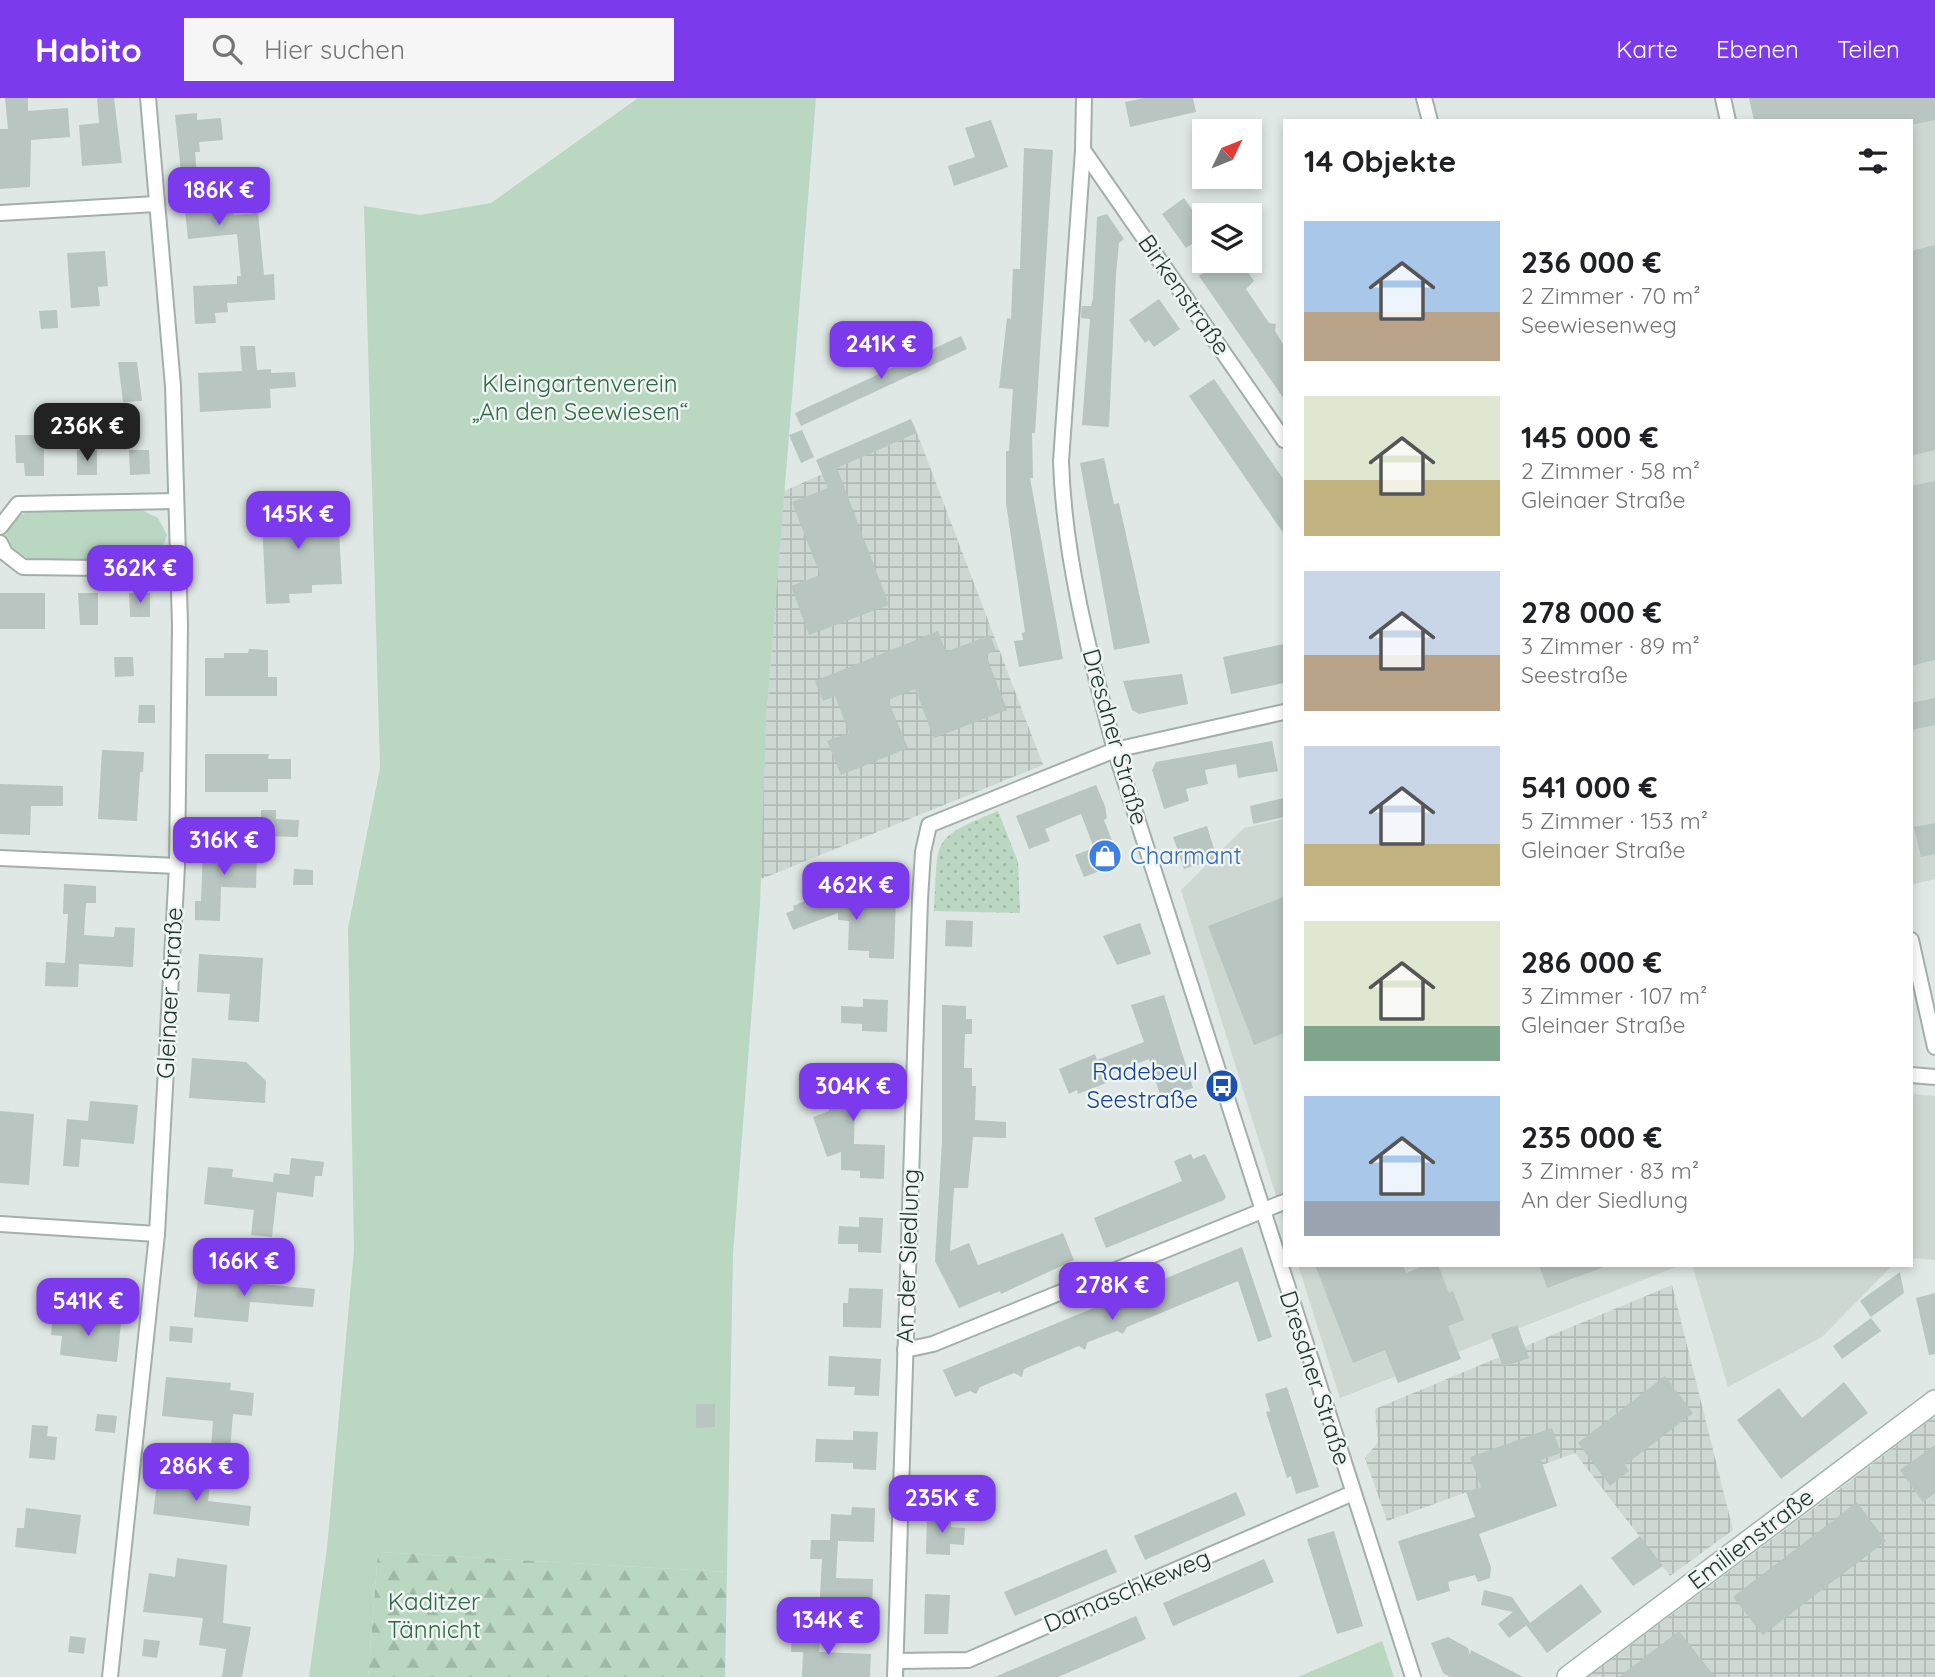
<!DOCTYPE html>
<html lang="de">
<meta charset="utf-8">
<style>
body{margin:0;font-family:Quicksand,sans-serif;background:#f6f6f6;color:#202124;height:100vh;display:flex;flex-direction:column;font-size:26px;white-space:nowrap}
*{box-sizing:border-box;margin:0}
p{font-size:23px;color:#757577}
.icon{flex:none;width:38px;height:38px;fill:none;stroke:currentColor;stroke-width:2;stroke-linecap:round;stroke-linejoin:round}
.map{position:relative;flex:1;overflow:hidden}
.sheet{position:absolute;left:1283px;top:21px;width:630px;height:1148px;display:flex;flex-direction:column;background:#fff;border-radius:0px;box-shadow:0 4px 10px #0003}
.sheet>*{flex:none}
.needle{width:46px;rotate:47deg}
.buttons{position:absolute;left:1192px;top:21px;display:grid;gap:14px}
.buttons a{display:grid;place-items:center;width:70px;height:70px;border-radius:0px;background:#fff;box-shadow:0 4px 10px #0003;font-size:35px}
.price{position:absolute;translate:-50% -60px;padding:0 16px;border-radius:14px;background:#7c3aed;color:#fff;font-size:23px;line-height:46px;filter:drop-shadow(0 2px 4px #0008)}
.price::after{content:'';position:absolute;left:50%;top:42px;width:21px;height:16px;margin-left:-10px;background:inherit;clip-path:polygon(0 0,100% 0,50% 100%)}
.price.current{background:#222;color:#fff}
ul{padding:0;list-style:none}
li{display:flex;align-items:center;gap:21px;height:175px;padding:0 21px}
li span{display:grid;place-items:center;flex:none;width:196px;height:140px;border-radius:0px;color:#555}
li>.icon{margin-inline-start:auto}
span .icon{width:84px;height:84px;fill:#fffc;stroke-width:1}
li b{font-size:30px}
h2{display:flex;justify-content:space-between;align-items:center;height:84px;padding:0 21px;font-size:30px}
header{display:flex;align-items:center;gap:42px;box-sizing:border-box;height:98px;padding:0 35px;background:#7c3aed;color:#fff}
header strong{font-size:33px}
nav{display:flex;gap:38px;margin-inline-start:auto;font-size:24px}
.search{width:490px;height:63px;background:#f6f6f6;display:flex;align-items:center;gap:18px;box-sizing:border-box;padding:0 24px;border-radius:0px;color:#757577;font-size:26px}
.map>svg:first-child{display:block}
.built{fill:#ced8d3}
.industrial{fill:url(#industrial-grid)}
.green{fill:#bad7c2}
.forest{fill:url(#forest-firs)}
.park{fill:url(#park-dots)}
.building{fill:#b8c5c0}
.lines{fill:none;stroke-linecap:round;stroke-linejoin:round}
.street-casing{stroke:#a3afab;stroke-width:18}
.secondary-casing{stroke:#a0b2ac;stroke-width:24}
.street{stroke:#fff;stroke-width:14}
.secondary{stroke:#fff;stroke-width:21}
.labels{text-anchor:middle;stroke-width:5;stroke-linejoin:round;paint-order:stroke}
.street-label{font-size:24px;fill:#223631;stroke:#eff5f2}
.park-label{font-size:24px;fill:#326747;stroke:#eff5f2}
.shop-label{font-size:24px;fill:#366cbe;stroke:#eff5f2;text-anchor:start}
.transit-label{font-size:24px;fill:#164399;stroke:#eff5f2;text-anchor:end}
</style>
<header>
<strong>Habito</strong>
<div class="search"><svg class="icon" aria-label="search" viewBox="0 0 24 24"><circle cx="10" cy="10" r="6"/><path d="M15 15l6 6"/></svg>Hier suchen</div>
<nav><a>Karte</a><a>Ebenen</a><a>Teilen</a></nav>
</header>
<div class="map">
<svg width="1935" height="1579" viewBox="0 0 1935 1579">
<defs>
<pattern id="industrial-grid" width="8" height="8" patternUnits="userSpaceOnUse" patternTransform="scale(1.75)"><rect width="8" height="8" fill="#ced8d3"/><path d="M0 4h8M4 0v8" fill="none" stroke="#b1bab6"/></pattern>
<pattern id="forest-firs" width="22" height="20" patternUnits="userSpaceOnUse" patternTransform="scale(1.75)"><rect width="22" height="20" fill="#bad7c2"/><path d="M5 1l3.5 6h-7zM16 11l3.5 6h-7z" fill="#a0b9a7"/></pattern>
<pattern id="park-dots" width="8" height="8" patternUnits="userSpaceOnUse" patternTransform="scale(1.75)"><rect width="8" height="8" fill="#bad7c2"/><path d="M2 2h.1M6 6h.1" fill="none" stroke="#a0b9a7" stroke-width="1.8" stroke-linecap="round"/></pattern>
</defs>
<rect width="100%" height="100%" fill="#dfe8e4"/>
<g class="built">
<polygon points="1935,0 1935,781 1911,787 1911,23"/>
<polygon points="1284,721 1284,1124 1181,792 1244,730"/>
<polygon points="1911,996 1935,998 1935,1162 1911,1160"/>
<polygon points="1298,1167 1681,1167 1340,1300"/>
<polygon points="1692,1167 1893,1167 1822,1239 1728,1289"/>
</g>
<g class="industrial">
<polygon points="917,335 1043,667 759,782 766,624 784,393"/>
<polygon points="1672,1187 1733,1432 1670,1478 1575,1355 1387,1423 1365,1360 1378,1344 1375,1311"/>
<polygon points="1935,1318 1935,1579 1588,1579 1845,1387"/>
</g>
<g class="green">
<polygon points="638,0 816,0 766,624 760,806 733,1156 727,1474 378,1454 368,1579 309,1579 327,1450 354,1152 348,830 380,670 364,108 420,117 491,105"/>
<path d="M133,408L158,420L167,437L160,456L149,463L35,464L12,452L5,443C3,396 101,408 133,408Z"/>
<polygon points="1382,1543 1394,1579 1298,1579"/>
</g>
<polygon class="forest" points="378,1454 727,1474 725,1579 368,1579"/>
<path class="park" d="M998,713L1018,764L1020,815L934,813C939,740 928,742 998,713Z"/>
<g class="building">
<polygon points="5,0 28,0 28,13 68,10 70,39 31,42 30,89 0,91 0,31 8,31"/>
<polygon points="97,0 114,0 122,65 82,68 79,27 99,25"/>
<polygon points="1144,0 1193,0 1196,14 1130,29 1125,4"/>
<polygon points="1749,0 1935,0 1935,22 1911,27 1911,23 1754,23"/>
<polygon points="197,15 197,22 221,20 223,42 199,44 200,54 195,54 199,101 232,98 234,117 258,115 264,177 274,176 275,202 227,205 228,214 215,215 216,225 195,226 193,188 237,186 237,178 241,178 237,136 188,141 175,17"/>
<polygon points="991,22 1008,69 954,88 948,68 975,59 965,30"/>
<polygon points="1024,50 1053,52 1035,335 1032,335 1033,380 1030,380 1063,561 1019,569 1014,543 1023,542 1022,535 1025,534 1006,405 1006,353 1009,353 1013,291 999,290 1007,220 1011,221 1013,171 1020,171"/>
<polygon points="1184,100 1193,113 1201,114 1199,121 1204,129 1204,138 1186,150 1162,116"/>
<polygon points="1107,116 1124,141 1119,145 1116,176 1109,329 1082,327 1090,221 1081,220 1082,208 1091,208 1093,200 1097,119"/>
<polygon points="1935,147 1935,352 1911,358 1911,153"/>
<polygon points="105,153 108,188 98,189 100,208 71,210 67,155"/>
<polygon points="1221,163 1240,163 1254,183 1246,191 1269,225 1276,226 1275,233 1284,248 1284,301 1199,178"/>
<polygon points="1159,201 1180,231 1154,249 1149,242 1145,245 1129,222"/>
<polygon points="57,212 58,230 41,231 39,213"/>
<polygon points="961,238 967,251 801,328 795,315"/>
<polygon points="240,248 255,248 257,272 271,271 271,275 295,274 296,289 270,291 271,310 200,314 198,275 242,273"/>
<polygon points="118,264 137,264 142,303 123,304"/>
<polygon points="1214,281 1284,382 1284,436 1189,298"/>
<polygon points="911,321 917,335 837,370 889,507 809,537 791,488 820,477 792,404 828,390 816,362"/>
<polygon points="802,332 814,359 801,365 789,337"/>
<polygon points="15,337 44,337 44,378 25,378 24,365 16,365"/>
<rect x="77" y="352" width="20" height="25"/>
<polygon points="129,352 149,352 150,376 130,377"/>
<polygon points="1104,360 1114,406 1119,405 1150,545 1114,552 1080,365"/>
<polygon points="1935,383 1935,562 1911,568 1911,388"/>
<polygon points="285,402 285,410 309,409 309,418 338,416 342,486 312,487 312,495 289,496 290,505 266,506 261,403"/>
<rect x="0" y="495" width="45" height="36"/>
<polygon points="78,495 98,495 98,527 80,527"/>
<polygon points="129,495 150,495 150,519 130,519"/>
<polygon points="938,533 946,554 990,537 996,552 986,557 1007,612 934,640 915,591 888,602 908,650 841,677 827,643 849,635 835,598 823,603 815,583"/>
<polygon points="1284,546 1284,585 1231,596 1223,559"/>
<polygon points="249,551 268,552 268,579 277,579 277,598 205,598 205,560 224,560 224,555 248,555"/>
<polygon points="114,559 133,559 134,578 115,579"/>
<polygon points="1182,576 1188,606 1139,616 1132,612 1123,583"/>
<polygon points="1935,600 1935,627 1911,632 1911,605"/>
<polygon points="139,607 155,607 155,625 138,625"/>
<polygon points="1272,643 1278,673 1238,680 1236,666 1205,672 1208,686 1186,691 1189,703 1164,711 1152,672 1156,664"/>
<polygon points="102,652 144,654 143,674 140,674 137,723 98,721"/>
<polygon points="205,656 269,656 268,661 291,661 291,681 268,681 268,694 205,694"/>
<polygon points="0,686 63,688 63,708 31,708 30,737 0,736"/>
<polygon points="1096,687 1105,708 1107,720 1104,722 1121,765 1084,779 1075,757 1094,750 1081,716 1045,731 1050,743 1029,751 1016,718"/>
<polygon points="1284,700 1284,719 1253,726 1250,708"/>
<polygon points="261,712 276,712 276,721 299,722 298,739 261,738"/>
<polygon points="1935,725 1935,756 1921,759 1914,729"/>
<polygon points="1207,728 1217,761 1184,771 1173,739"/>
<polygon points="203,748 257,750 256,790 221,789 220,823 195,822 195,803 201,803"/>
<polygon points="294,771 313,772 313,787 293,787"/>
<polygon points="64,786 96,788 96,805 86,805 84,837 114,839 115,829 135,830 133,869 79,866 78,889 45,888 46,864 65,865 68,816 63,816"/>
<polygon points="871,796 896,796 894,861 869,860 869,853 848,852 849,823 838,822 838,815 793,832 786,815 794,812 793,808 815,799 816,803 830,797 832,803 871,804"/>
<polygon points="1284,799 1284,935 1254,947 1208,828"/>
<polygon points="946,822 973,823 972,849 945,848"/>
<polygon points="1140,825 1151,856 1117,867 1103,838"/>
<polygon points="199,856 263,860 259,924 228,922 230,896 197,894"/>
<polygon points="1164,897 1193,990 1161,1000 1149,961 1104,978 1106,985 1078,996 1077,992 1069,996 1059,971 1095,956 1097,962 1144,944 1131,907"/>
<polygon points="863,901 888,902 887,934 862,933 862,926 841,925 841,908 863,909"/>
<polygon points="942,907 966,908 966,921 972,921 972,936 965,936 964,970 972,970 972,988 976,988 975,1022 1006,1024 1006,1040 973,1039 968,1090 954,1090 950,1153 969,1145 978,1167 1063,1135 1074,1162 1001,1196 1000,1193 959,1210 935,1163 942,1043"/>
<polygon points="192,960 246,964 266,983 265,1005 189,1000"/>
<polygon points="862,973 887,974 885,1009 855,1007 854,1046 885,1047 884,1081 860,1080 860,1073 841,1072 841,1054 827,1059 813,1019 829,1013 830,978 862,979"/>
<polygon points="90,1003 138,1007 134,1046 81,1041 79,1069 63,1068 67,1021 88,1023"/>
<polygon points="0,1013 34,1016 29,1087 0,1085"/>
<polygon points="1191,1056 1193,1061 1205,1056 1226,1099 1224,1102 1106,1150 1094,1120 1182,1083 1174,1063"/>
<polygon points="291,1060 324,1064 322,1078 315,1078 313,1099 277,1094 272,1139 251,1137 254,1112 204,1106 208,1069 233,1071 232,1079 273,1084 274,1075 289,1077"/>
<polygon points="859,1119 883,1120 881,1155 858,1154 858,1146 838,1146 839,1128 859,1129"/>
<polygon points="1242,1149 1272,1239 1258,1244 1238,1183 1127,1229 1123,1236 1117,1233 1088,1244 1085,1252 1079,1248 1024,1271 1022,1279 1014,1275 980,1289 976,1296 970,1293 955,1299 943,1272"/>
<polygon points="1315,1167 1403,1167 1406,1175 1426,1167 1438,1167 1449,1195 1453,1193 1464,1222 1448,1228 1461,1261 1398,1285 1385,1252 1353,1265"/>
<polygon points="1539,1167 1604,1167 1604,1169 1547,1190"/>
<polygon points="1900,1174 1904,1195 1871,1219 1860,1203"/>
<polygon points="198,1180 315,1191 313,1209 250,1204 248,1224 194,1219"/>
<polygon points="849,1190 883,1191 881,1230 843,1229 843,1205 848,1205"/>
<polygon points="1935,1195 1935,1256 1929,1257 1916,1200"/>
<polygon points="53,1217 121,1225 117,1264 60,1257 62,1238 51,1237"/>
<polygon points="1871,1220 1881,1233 1842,1261 1833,1248"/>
<polygon points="1517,1227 1529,1260 1503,1269 1491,1236"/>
<polygon points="170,1228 193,1230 192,1245 169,1243"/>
<polygon points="829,1258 881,1261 879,1298 854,1297 855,1289 828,1288"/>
<polygon points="1665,1278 1693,1315 1625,1367 1629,1373 1610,1388 1578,1345"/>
<polygon points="166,1279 231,1285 230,1292 254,1295 252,1318 233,1316 230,1353 211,1351 213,1323 162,1318"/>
<polygon points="1844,1284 1868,1315 1781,1381 1737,1322 1779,1290 1802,1320"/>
<polygon points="1287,1289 1319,1389 1296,1396 1291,1378 1287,1380 1266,1314 1270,1313 1265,1296"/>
<polygon points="696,1306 715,1306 715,1329 696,1330"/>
<polygon points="97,1316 117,1318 115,1335 95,1333"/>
<polygon points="32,1327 48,1328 47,1338 57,1339 55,1362 29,1360"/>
<polygon points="1552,1330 1561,1355 1541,1362 1557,1408 1479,1436 1491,1469 1490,1480 1478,1484 1475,1477 1448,1484 1450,1493 1417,1503 1398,1443 1475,1419 1466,1394 1481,1389 1470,1359"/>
<polygon points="853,1333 878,1334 876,1372 853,1371 853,1365 815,1364 816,1341 853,1342"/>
<polygon points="1935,1347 1935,1395 1923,1404 1900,1372"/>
<polygon points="158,1378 210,1384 208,1403 251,1408 249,1428 153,1416"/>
<polygon points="1236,1394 1246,1417 1145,1462 1134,1438"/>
<polygon points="1857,1404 1886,1443 1763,1537 1733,1499"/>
<polygon points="852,1409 875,1410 874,1444 838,1443 836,1480 873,1481 872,1519 819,1516 822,1461 810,1461 811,1442 830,1442 831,1416 851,1417"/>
<polygon points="26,1410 81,1417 76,1456 15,1449 17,1430 24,1430"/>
<polygon points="927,1418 951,1418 951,1429 965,1430 964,1447 950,1446 950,1457 926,1456"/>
<polygon points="1334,1433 1363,1528 1337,1536 1307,1441"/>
<polygon points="1640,1438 1663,1468 1633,1488 1611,1460"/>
<polygon points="1106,1451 1117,1474 1015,1518 1004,1494"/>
<polygon points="177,1460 227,1467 223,1525 251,1529 242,1579 222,1579 226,1551 199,1547 203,1520 143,1514 149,1475 175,1479"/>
<polygon points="1264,1461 1274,1484 1173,1528 1163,1505"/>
<polygon points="1581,1486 1602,1514 1547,1555 1526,1527 1528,1526 1509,1540 1498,1526 1513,1514 1481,1507 1484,1492 1512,1499 1530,1525"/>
<polygon points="925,1496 950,1497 948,1536 924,1536"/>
<polygon points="1136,1518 1146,1541 1058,1579 995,1579"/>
<polygon points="804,1524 821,1524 819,1554 871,1556 870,1579 802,1579 803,1554 791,1554 792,1536 804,1537"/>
<polygon points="1679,1533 1715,1579 1619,1579"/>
<polygon points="70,1538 86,1540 84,1556 68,1554"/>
<polygon points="1448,1539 1468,1550 1470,1557 1471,1552 1523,1579 1450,1579 1443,1575 1431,1545"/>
<polygon points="144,1541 160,1543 157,1560 142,1558"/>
</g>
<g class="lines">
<defs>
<g id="street">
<path d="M1084,0L1083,52L1061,363C1064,461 1090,558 1115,652L1413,1579"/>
<polyline points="1424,0 1430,23"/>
<polyline points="1723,0 1728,23"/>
<polyline points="1083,52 1284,342"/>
<polyline points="0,115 156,106"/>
<polyline points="0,429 18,406 176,403"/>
<polyline points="0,445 5,455 23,469 177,471"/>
<polyline points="0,760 177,768"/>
<polyline points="1911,842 1935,949"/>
<polyline points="1911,977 1935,979"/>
<polyline points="0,1126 157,1136"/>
<polyline points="905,1252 933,1246 1284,1104"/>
<polyline points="896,1563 968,1562 1353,1395"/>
<polyline points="110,1579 157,1136 177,768 180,527 173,288 148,0"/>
<polyline points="895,1579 920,801 923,754 929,727 1115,652 1284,614"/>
</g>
<polyline id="secondary" points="1568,1579 1935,1303"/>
</defs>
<use href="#street" class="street-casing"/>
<use href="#secondary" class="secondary-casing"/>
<use href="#street" class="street"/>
<use href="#secondary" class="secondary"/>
</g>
<defs>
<symbol id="shop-disc" viewBox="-11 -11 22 22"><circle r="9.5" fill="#3f7fe0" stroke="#eff5f2"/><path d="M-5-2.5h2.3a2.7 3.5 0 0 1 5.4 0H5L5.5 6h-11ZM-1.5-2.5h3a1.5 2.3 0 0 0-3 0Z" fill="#fff"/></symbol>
<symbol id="bus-disc" viewBox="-11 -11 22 22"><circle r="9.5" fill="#1a4fb4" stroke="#eff5f2"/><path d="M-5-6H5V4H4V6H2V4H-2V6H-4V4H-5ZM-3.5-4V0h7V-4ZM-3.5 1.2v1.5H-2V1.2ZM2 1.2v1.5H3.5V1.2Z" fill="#fff"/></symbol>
</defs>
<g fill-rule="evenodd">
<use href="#shop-disc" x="1086" y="739" width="38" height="38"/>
<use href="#bus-disc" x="1203" y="969" width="38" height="38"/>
</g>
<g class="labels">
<g class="street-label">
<text transform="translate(1184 197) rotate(55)" y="8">Birkenstraße</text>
<text transform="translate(1115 639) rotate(74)" y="8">Dresdner Straße</text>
<text transform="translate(170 895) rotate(-87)" y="8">Gleinaer Straße</text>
<text transform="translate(908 1158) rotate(-88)" y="8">An der Siedlung</text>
<text transform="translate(1315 1280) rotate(72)" y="8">Dresdner Straße</text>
<text transform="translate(1751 1441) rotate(-37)" y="8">Emilienstraße</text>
<text transform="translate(1127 1493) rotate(-23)" y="8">Damaschkeweg</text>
</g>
<g class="park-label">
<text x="580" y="294">Kleingartenverein<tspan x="580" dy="28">„An den Seewiesen“</tspan></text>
<text x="434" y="1512">Kaditzer<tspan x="434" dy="28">Tännicht</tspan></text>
</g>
<g class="shop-label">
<text x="1130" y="766">Charmant</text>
</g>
<g class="transit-label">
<text x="1198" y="982">Radebeul<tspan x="1198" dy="28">Seestraße</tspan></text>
</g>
</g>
</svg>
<div class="buttons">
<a><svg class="needle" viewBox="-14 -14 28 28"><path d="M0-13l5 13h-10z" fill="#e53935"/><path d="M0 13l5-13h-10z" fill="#757577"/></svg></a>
<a><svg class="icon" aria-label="layers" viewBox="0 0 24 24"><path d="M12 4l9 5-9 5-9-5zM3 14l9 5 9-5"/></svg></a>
</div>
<b class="price" style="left:219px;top:129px">186K €</b>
<b class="price" style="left:881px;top:283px">241K €</b>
<b class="price current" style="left:87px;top:365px">236K €</b>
<b class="price" style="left:298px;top:453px">145K €</b>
<b class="price" style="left:140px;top:507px">362K €</b>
<b class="price" style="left:224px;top:779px">316K €</b>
<b class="price" style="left:856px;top:824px">462K €</b>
<b class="price" style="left:853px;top:1025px">304K €</b>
<b class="price" style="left:244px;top:1200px">166K €</b>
<b class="price" style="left:1112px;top:1224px">278K €</b>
<b class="price" style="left:88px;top:1240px">541K €</b>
<b class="price" style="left:196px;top:1405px">286K €</b>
<b class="price" style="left:942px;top:1437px">235K €</b>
<b class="price" style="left:828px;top:1559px">134K €</b>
<section class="sheet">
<h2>14 Objekte<svg class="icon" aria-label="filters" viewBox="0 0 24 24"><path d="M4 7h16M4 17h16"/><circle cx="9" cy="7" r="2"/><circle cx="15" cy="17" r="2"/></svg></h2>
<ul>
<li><span style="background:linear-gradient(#a9c7e8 65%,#b9a48a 0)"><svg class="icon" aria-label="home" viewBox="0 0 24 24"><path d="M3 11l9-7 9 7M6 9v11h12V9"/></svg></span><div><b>236 000 €</b><p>2 Zimmer · 70 m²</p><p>Seewiesenweg</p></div></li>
<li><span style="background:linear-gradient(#dfe7d0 60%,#c2b280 0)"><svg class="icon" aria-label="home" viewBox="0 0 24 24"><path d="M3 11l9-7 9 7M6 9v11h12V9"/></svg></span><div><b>145 000 €</b><p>2 Zimmer · 58 m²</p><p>Gleinaer Straße</p></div></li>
<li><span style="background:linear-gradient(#c9d6e8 60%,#b9a48a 0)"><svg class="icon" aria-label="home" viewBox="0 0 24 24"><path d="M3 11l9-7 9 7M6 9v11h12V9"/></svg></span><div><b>278 000 €</b><p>3 Zimmer · 89 m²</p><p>Seestraße</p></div></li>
<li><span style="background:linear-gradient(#c9d6e8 70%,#c2b280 0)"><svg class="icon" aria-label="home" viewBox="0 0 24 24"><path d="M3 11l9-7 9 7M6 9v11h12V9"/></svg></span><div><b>541 000 €</b><p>5 Zimmer · 153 m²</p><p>Gleinaer Straße</p></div></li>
<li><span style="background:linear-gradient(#dfe7d0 75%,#7fa58c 0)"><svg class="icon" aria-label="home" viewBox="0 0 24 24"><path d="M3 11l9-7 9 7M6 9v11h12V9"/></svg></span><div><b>286 000 €</b><p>3 Zimmer · 107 m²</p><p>Gleinaer Straße</p></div></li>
<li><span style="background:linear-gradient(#a9c7e8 75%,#9aa5b1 0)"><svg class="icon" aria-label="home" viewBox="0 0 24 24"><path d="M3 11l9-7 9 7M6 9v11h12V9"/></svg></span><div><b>235 000 €</b><p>3 Zimmer · 83 m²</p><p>An der Siedlung</p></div></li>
</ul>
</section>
</div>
